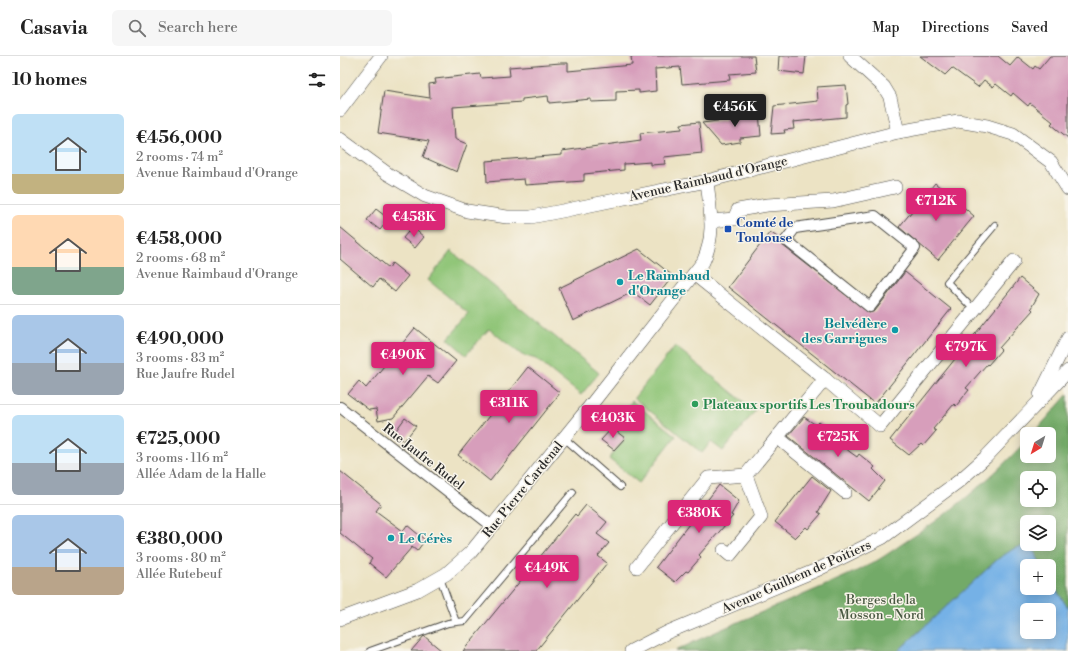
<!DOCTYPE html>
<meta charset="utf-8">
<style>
body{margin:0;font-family:"Libre Bodoni",serif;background:#f6f6f6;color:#222;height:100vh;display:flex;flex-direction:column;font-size:15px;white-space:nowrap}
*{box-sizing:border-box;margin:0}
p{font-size:13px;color:#767676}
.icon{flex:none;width:22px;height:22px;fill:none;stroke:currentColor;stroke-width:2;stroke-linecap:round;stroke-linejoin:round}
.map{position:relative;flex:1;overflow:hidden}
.drawer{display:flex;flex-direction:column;background:#fff;width:340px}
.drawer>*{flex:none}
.needle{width:26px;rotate:218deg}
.tools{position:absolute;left:680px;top:371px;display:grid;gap:8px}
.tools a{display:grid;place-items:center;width:36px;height:36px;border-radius:6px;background:#fff;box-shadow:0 2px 10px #0003;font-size:20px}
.price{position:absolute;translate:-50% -34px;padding:0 9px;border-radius:4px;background:#db2777;color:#fff;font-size:13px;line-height:26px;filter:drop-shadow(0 1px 2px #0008)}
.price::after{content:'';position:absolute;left:50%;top:24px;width:12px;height:9px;margin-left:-6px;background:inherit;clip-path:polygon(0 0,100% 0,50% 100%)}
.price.on{background:#222;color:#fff}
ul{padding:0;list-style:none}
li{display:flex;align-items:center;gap:12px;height:100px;padding:0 12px}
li+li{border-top:1px solid #e0e0e0}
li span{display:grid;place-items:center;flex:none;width:112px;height:80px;border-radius:6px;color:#555}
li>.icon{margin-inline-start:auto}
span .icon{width:48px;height:48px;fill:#fffc;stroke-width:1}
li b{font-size:17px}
h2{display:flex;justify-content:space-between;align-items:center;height:48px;padding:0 12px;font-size:17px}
header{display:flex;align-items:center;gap:24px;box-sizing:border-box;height:56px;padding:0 20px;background:#fff;border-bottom:1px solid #e0e0e0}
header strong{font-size:19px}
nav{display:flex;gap:22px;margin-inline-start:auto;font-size:14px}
.search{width:280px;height:36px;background:#f6f6f6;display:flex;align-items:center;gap:10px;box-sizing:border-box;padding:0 14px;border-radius:6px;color:#767676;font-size:15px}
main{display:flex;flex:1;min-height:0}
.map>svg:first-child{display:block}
.green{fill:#8fc577;stroke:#5d7851}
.forest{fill:#73aa68;stroke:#4f6a4a;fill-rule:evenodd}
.water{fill:#74b1e6;stroke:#506e88;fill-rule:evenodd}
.building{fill:#d79ebb}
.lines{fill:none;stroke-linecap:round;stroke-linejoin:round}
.service-casing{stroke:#484742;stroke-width:8}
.pedestrian-casing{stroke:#484742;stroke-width:12}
.minor-casing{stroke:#484742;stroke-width:14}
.service{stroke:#fff;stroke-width:6}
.pedestrian{stroke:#fff;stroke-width:10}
.minor{stroke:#fff;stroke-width:13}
.transit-dot{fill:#1a4fb4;stroke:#f7f3e8;stroke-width:1.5}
.culture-dot{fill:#0f9aa8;stroke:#f7f3e8;stroke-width:1.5}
.leisure-dot{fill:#2e9e5b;stroke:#f7f3e8;stroke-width:1.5}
.labels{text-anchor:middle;stroke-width:3;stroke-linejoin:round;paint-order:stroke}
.street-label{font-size:13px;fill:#2b2b2b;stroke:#f7f3e8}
.transit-label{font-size:13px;font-weight:bold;fill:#164399;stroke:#f7f3e8;text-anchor:start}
.culture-label{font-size:13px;font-weight:bold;fill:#0d838f;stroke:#f7f3e8;text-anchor:start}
.leisure-label{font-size:13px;font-weight:bold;fill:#27864d;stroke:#f7f3e8;text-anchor:start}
.park-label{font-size:13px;fill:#495942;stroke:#f7f3e8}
</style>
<header>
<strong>Casavia</strong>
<div class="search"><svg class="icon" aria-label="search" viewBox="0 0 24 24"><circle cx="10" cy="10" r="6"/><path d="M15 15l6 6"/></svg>Search here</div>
<nav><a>Map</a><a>Directions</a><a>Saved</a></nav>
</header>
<main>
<section class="drawer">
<h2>10 homes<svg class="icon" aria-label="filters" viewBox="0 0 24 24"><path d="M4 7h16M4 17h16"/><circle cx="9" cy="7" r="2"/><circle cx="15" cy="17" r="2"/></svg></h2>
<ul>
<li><span style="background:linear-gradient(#bfe0f5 75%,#c2b280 0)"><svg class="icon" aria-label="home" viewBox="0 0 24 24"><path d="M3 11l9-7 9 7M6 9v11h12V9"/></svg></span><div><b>€456,000</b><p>2 rooms · 74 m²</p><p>Avenue Raimbaud d'Orange</p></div></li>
<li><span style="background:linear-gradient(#ffd9b3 65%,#7fa58c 0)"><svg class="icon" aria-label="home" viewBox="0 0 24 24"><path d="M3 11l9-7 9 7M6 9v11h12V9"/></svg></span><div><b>€458,000</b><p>2 rooms · 68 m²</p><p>Avenue Raimbaud d'Orange</p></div></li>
<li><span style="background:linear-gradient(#a9c7e8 60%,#9aa5b1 0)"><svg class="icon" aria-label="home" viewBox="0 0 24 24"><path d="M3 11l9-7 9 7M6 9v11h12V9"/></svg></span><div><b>€490,000</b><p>3 rooms · 83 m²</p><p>Rue Jaufre Rudel</p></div></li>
<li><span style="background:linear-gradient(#bfe0f5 60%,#9aa5b1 0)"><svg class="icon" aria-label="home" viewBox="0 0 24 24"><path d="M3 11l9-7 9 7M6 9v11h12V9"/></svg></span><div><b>€725,000</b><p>3 rooms · 116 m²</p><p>Allée Adam de la Halle</p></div></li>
<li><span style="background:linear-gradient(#a9c7e8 65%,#b9a48a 0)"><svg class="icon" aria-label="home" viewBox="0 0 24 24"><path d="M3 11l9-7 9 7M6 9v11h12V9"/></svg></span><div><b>€380,000</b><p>3 rooms · 80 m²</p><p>Allée Rutebeuf</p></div></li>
</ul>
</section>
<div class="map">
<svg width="728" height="595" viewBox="0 0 728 595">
<rect width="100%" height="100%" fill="#f7f3e8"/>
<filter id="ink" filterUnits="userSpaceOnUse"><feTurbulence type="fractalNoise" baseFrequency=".025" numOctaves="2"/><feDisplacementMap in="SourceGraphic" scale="8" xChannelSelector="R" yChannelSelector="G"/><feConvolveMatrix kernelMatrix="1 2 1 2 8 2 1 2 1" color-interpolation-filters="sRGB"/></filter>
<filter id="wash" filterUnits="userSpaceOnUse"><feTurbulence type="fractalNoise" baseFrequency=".012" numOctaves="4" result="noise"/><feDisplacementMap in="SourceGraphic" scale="16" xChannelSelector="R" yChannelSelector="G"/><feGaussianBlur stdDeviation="0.9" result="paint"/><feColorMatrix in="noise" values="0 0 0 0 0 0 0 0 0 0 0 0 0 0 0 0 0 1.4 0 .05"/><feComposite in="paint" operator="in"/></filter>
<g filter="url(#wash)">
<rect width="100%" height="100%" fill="#ece3c4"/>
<g class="green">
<polygon points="111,195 259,317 241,339 196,303 182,299 149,273 126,299 108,283 129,258 88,224"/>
<polygon points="335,290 415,355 383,395 371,386 362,397 294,342"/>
<polygon points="292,345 336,380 299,427 269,403 285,382 272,372"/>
</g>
<path class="forest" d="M728,338V552L709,523V510H702L693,493L675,492L658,503L558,595H335C399,563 467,540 531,508C542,502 552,495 562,488C608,459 650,424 687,384V400H709V378H693ZM687,422H709V444H687ZM687,466H709V488H687Z"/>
<path class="water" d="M683,490C694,490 697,502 702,510H687V532H709V523L728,552V595H558L658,503L675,492ZM687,554H709V576H687Z"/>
<g id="blocks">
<g class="building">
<polygon points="291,0 414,0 416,16 389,18 390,24 342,28 340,11 315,13 316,35 299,37 299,34 276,35 276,45 251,46 251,43 209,47 208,40 182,43 182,46 113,51 115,83 127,88 117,116 83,101 89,85 38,77 44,35 90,42 89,28 96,27 95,23 140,18 141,22 170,20 169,11 221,7 228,7 228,15 292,9"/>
<polygon points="439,0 466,0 464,18 438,15"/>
<polygon points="580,0 658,0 670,10 678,1 693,13 695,10 699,13 710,0 728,0 728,82 711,68 713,66 690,47 688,50 673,37 671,40 656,28 653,31 644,24 638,31 612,12 605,19"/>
<polygon points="506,29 508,48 506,49 506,61 453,66 454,73 444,74 445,77 431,78 434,50 478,45 477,31"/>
<polygon points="419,56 421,80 400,82 400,86 381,89 362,67 385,64 385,60"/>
<polygon points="359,66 362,97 324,101 325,108 311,109 311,106 284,108 284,114 244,118 244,125 185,129 184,123 147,126 146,105 222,99 222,95 301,84 300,77 342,73 341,68"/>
<polygon points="595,127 634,160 598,204 559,171"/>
<polygon points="36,153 49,163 40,174 27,164"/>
<polygon points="0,171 49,212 52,207 68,220 55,236 39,223 33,231 0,203"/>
<polygon points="72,171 84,181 75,192 63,182"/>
<polygon points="430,176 440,183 442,189 529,257 535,255 565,216 611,253 535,348 388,231"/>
<polygon points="299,193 333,220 310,249 293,236 233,265 219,232"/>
<polygon points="680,222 699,238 691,252 693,254 659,292 661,294 648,309 647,308 626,332 629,334 616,350 614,348 593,373 596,375 583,390 581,388 569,399 550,384"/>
<polygon points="75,272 116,305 98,327 88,320 53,362 38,365 36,353 29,354 8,338 19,325 26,332"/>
<polygon points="188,311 220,337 150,425 118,399"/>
<polygon points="464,361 476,369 479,366 494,378 492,381 510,396 517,401 519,398 535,411 533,413 545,425 529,445 448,380"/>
<polygon points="65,362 76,370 64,385 54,377"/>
<polygon points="272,372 285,382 274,394 261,384"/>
<polygon points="0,415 41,448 36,455 63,475 67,469 85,484 77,495 72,491 46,521 29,507 32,503 0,477"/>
<polygon points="472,420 491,435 478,456 481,458 468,473 466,471 455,482 435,466"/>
<polygon points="379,429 399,445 391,459 393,460 359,499 361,501 348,516 346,515 335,526 316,511"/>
<polygon points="246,449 267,466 257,478 269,487 258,500 267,507 196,595 123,595 235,458 237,460"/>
<polygon points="84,580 102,595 71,595"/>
</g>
</g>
</g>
<g filter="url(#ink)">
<use href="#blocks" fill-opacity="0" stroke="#484742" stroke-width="1"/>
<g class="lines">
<defs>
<g id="service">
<polyline points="634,254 607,226 655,169"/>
<polyline points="224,382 280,431"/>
<polyline points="100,522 116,566"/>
<polyline points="30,595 108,567 125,565 233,436"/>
</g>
<g id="pedestrian">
<polygon points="535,160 575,192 530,251 446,184 455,172"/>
<polyline points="0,351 152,470"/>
</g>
<g id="minor">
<polyline points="510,0 544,31 550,41 558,76"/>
<polyline points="0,54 41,0"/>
<polyline points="0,83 48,118 85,140 127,155 167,161 191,161 222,155 367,125 558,76 618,65 647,70 673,78 711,106 728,133"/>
<polyline points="371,165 394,163 398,154 427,149 493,145 555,131"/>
<polyline points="354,218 485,323 540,370 674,205"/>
<polyline points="700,339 728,282"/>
<polyline points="437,381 505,436"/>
<polyline points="384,494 390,499 421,461 406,419 485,323"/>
<polyline points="297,511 368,422 406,419"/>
<path d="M0,563L78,534L106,518L131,496L254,345L363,206C376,178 370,155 367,125"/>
<polyline points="291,595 328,576 479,513 542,482 619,425 646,401 728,315"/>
</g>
</defs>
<use href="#service" class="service-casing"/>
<use href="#pedestrian" class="pedestrian-casing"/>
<use href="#minor" class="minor-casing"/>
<use href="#service" class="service"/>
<use href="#pedestrian" class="pedestrian"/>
<use href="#minor" class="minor"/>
</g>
</g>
<rect class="transit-dot" x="384" y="169" width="8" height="8" rx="2"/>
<g class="culture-dot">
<circle cx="280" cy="226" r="4"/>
<circle cx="555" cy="274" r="4"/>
<circle cx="51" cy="482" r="4"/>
</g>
<circle class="leisure-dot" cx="355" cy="348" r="4"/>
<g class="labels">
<g class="street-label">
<text transform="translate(368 122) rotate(-13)" y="5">Avenue Raimbaud d'Orange</text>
<text transform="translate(84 400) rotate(38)" y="5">Rue Jaufre Rudel</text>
<text transform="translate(182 433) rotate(-51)" y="5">Rue Pierre Cardenal</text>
<text transform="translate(456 520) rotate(-24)" y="5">Avenue Guilhem de Poitiers</text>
</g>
<g class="transit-label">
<text x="396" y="171">Comté de<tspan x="396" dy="15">Toulouse</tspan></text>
</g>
<g class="culture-label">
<text x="288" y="224">Le Raimbaud<tspan x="288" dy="15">d'Orange</tspan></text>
<text x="547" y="272" text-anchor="end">Belvédère<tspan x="547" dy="15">des Garrigues</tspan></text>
<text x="59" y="487">Le Cérès</text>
</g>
<g class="leisure-label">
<text x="363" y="353">Plateaux sportifs Les Troubadours</text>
</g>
<g class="park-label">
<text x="541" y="548">Berges de la<tspan x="541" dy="15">Mosson - Nord</tspan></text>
</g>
</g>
</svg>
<div class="tools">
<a><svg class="needle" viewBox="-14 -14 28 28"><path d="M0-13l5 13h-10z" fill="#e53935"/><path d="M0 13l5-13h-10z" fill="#767676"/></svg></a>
<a><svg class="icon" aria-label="locate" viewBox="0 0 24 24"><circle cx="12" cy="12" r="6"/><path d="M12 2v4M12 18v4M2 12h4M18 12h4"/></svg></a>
<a><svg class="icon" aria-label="layers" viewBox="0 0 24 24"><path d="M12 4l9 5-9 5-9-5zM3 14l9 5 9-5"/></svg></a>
<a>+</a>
<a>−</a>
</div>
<b class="price on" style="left:395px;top:72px">€456K</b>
<b class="price" style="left:596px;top:166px">€712K</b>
<b class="price" style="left:74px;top:182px">€458K</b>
<b class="price" style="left:626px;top:312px">€797K</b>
<b class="price" style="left:63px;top:320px">€490K</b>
<b class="price" style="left:169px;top:368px">€311K</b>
<b class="price" style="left:273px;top:383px">€403K</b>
<b class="price" style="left:498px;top:402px">€725K</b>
<b class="price" style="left:359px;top:478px">€380K</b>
<b class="price" style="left:207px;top:533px">€449K</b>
</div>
</main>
